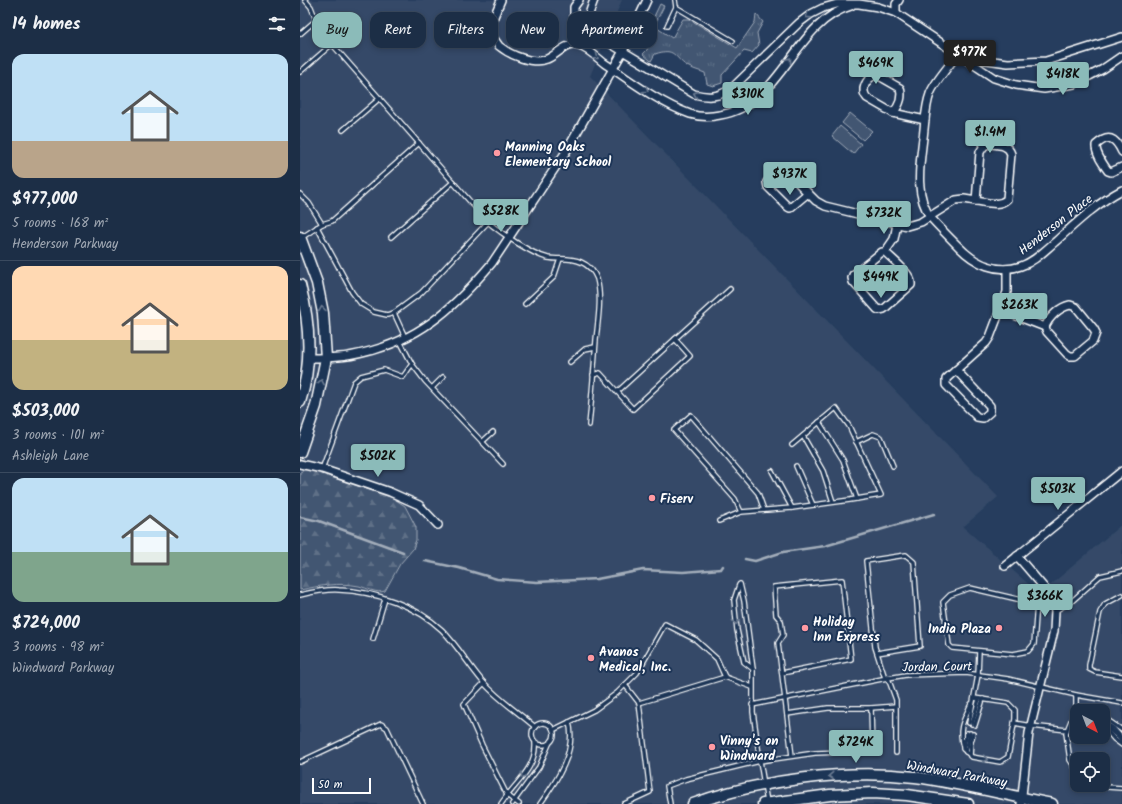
<!DOCTYPE html>
<meta charset="utf-8">
<style>
body{margin:0;font-family:Kalam,sans-serif;background:#25364d;color:#f1f3f6;height:100vh;display:flex;flex-direction:column;font-size:15px;white-space:nowrap}
*{box-sizing:border-box;margin:0}
p{font-size:13px;color:#a0a8b3}
.icon{flex:none;width:22px;height:22px;fill:none;stroke:currentColor;stroke-width:2;stroke-linecap:round;stroke-linejoin:round}
.map{position:relative;flex:1;overflow:hidden}
.drawer{display:flex;flex-direction:column;background:#1c2e46;width:300px}
.drawer>*{flex:none}
.hud{position:absolute;left:12px;top:12px;width:380px;height:36px;display:flex;gap:8px}
.needle{width:26px;rotate:138deg}
.tools{position:absolute;left:770px;top:704px;display:grid;gap:8px}
.tools a{display:grid;place-items:center;width:40px;height:40px;border-radius:8px;background:#1c2e46;box-shadow:0 2px 6px #0003,0 0 0 1px #3a4a5f;font-size:20px}
.scale{position:absolute;left:12px;bottom:10px;width:59px;box-sizing:border-box;padding-left:4px;border:2px solid #fff;border-top:0;font-size:11px;line-height:14px;white-space:nowrap;color:#fff;-webkit-text-stroke:3px #1d3557;paint-order:stroke}
.price{position:absolute;translate:-50% -34px;padding:0 9px;border-radius:4px;background:#8bbbb9;color:#111;font-size:13px;line-height:26px;filter:drop-shadow(0 1px 2px #0008)}
.price::after{content:'';position:absolute;left:50%;top:24px;width:12px;height:9px;margin-left:-6px;background:inherit;clip-path:polygon(0 0,100% 0,50% 100%)}
.price.active{background:#222;color:#fff}
ul{padding:0;list-style:none}
li{display:grid;align-content:center;gap:8px;height:212px;padding:0 12px}
li+li{border-top:1px solid #3a4a5f}
li span{display:grid;place-items:center;height:124px;border-radius:12px;color:#555}
li>.icon{margin-inline-start:auto}
span .icon{width:72px;height:72px;fill:#fffc;stroke-width:1}
li b{font-size:17px}
h2{display:flex;justify-content:space-between;align-items:center;height:48px;padding:0 12px;font-size:17px}
.pill{padding:0 14px;border-radius:12px;background:#1c2e46;box-shadow:0 2px 6px #0003,0 0 0 1px #3a4a5f;font-size:14px;line-height:36px}
.pill.active{background:#8bbbb9;color:#111}
main{display:flex;flex:1;min-height:0}
.map>svg:first-child{display:block}
.built{fill:#344a68;fill-rule:evenodd}
.grass{fill:url(#grass-tufts);stroke:#a0aab8}
.forest{fill:url(#forest-firs);stroke:#a0aab8}
.pitch{fill:#425672;stroke:#a0aab8}
.lines{fill:none;stroke-linecap:round;stroke-linejoin:round}
.stream{stroke:#a4aebb;stroke-width:2.5}
.lane-casing{stroke:#fff;stroke-width:6}
.street-casing{stroke:#fff;stroke-width:10}
.secondary-casing{stroke:#fff;stroke-width:13}
.lane{stroke:#1d3557;stroke-width:3.5}
.street{stroke:#1d3557;stroke-width:7}
.secondary{stroke:#1d3557;stroke-width:10}
.oneway{stroke:#6c7c92}
.poi-dot{fill:#ff9aa2;stroke:#1d3557;stroke-width:1.5}
.labels{text-anchor:middle;stroke-width:4;stroke-linejoin:round;paint-order:stroke}
.poi-label{font-size:13px;font-weight:bold;fill:#fff;stroke:#1d3557;text-anchor:start}
.street-label{font-size:13px;fill:#fff;stroke:#1d3557}
</style>
<main>
<section class="drawer">
<h2>14 homes<svg class="icon" aria-label="filters" viewBox="0 0 24 24"><path d="M4 7h16M4 17h16"/><circle cx="9" cy="7" r="2"/><circle cx="15" cy="17" r="2"/></svg></h2>
<ul>
<li><span style="background:linear-gradient(#bfe0f5 70%,#b9a48a 0)"><svg class="icon" aria-label="home" viewBox="0 0 24 24"><path d="M3 11l9-7 9 7M6 9v11h12V9"/></svg></span><div><b>$977,000</b><p>5 rooms · 168 m²</p><p>Henderson Parkway</p></div></li>
<li><span style="background:linear-gradient(#ffd9b3 60%,#c2b280 0)"><svg class="icon" aria-label="home" viewBox="0 0 24 24"><path d="M3 11l9-7 9 7M6 9v11h12V9"/></svg></span><div><b>$503,000</b><p>3 rooms · 101 m²</p><p>Ashleigh Lane</p></div></li>
<li><span style="background:linear-gradient(#bfe0f5 60%,#7fa58c 0)"><svg class="icon" aria-label="home" viewBox="0 0 24 24"><path d="M3 11l9-7 9 7M6 9v11h12V9"/></svg></span><div><b>$724,000</b><p>3 rooms · 98 m²</p><p>Windward Parkway</p></div></li>
</ul>
</section>
<div class="map">
<svg width="822" height="804" viewBox="0 0 822 804">
<defs>
<pattern id="grass-tufts" width="24" height="20" patternUnits="userSpaceOnUse"><rect width="24" height="20" fill="#425672"/><path d="M3 7l-1-3M5 7V3M7 7l1-3M15 17l-1-3M17 17v-4M19 17l1-3" fill="none" stroke="#5e6f87"/></pattern>
<pattern id="forest-firs" width="22" height="20" patternUnits="userSpaceOnUse"><rect width="22" height="20" fill="#425672"/><path d="M5 1l3.5 6h-7zM16 11l3.5 6h-7z" fill="#5e6f87"/></pattern>
</defs>
<rect width="100%" height="100%" fill="#263d5e"/>
<filter id="ink" filterUnits="userSpaceOnUse"><feTurbulence type="fractalNoise" baseFrequency=".025" numOctaves="2"/><feDisplacementMap in="SourceGraphic" scale="8" xChannelSelector="R" yChannelSelector="G"/><feConvolveMatrix kernelMatrix="1 2 1 2 8 2 1 2 1" color-interpolation-filters="sRGB"/></filter>
<g filter="url(#ink)">
<path class="built" d="M0,0H322L290,76L698,497L663,527L740,594L822,524V804H0ZM777,711H803V737H777ZM777,759H803V785H777Z"/>
<path class="grass" d="M360,4L364,6L354,26L372,38L383,19H389L437,48L455,22L456,14L463,22L457,33L459,45L452,53L444,51L422,75V83L413,86L407,84L405,73C400,71 392,69 387,66C373,57 376,47 355,54L351,61L343,54L347,50L349,40L344,37Z"/>
<path class="forest" d="M7,469L93,498L105,506L116,527V540L113,549L100,564L85,591C77,594 67,588 59,586C39,582 19,586 0,590V472Z"/>
<g class="pitch">
<polygon points="550,113 572,131 563,140 542,123"/>
<polygon points="540,126 561,144 553,154 532,136"/>
</g>
<g class="lines">
<g class="stream">
<polyline points="0,517 19,521 103,552"/>
<polyline points="445,559 455,561 483,552 525,546 634,514"/>
<polyline points="125,561 159,568 197,579 237,582 297,579 343,570 383,572 421,569 423,566"/>
</g>
<defs>
<g id="lane">
<polyline points="375,0 376,7 433,41"/>
<polyline points="367,26 376,7"/>
<polyline points="0,34 16,20 11,7 5,0"/>
<polyline points="0,72 32,44 188,222 121,293 94,313 87,315 74,312 61,304 52,292 17,227"/>
<polyline points="43,130 80,98"/>
<polyline points="0,194 9,203 22,224 1,238"/>
<path d="M188,222C201,233 231,254 248,258C259,260 270,257 281,262C288,265 294,271 297,279C302,298 298,320 296,340C294,368 292,396 289,425"/>
<polyline points="22,224 32,221 119,143"/>
<polyline points="91,237 153,182"/>
<polyline points="225,304 254,277 260,259"/>
<polyline points="94,313 105,337"/>
<polyline points="375,339 430,289"/>
<polyline points="100,341 112,364 125,381 203,464"/>
<polyline points="270,362 285,349 295,347"/>
<polyline points="293,375 300,373 333,409 390,356 375,339 317,392"/>
<polyline points="132,388 143,377"/>
<polyline points="519,422 543,460 557,499"/>
<polyline points="503,436 523,471 533,502"/>
<polyline points="182,442 193,432"/>
<polyline points="556,442 573,434 581,437 593,466"/>
<polyline points="496,466 513,505"/>
<polyline points="22,469 54,382 61,376 84,370 103,377 112,364"/>
<polyline points="472,471 492,508"/>
<polyline points="441,512 435,499 374,430 391,415 458,493 464,510"/>
<polyline points="419,521 441,512 492,508 550,500 581,495 549,426 536,408 492,445"/>
<polyline points="440,584 444,601 453,669 453,712 460,761 467,802"/>
<polyline points="439,585 434,600 437,630 444,662 453,669"/>
<path d="M0,595C13,592 26,589 39,590C74,591 117,606 142,630C158,646 169,666 184,683C199,700 218,712 235,727"/>
<polyline points="822,595 805,604 800,612 789,665 789,669 795,672 822,676"/>
<polyline points="737,603 734,644 728,651 713,654 652,648 649,645 643,602 650,595 670,588 734,603 753,603"/>
<polyline points="755,611 771,602 800,576 822,571"/>
<polyline points="73,639 85,599"/>
<polyline points="577,653 620,646 614,562 606,555 566,561 575,647 585,678"/>
<polyline points="482,673 551,659 542,580 474,587 476,615 481,621 483,635 478,643 492,756"/>
<polyline points="425,677 452,687"/>
<polyline points="588,678 596,700 596,753"/>
<polyline points="184,683 164,704 182,745 207,795 219,804"/>
<polyline points="776,695 776,708 766,733 770,760 777,771"/>
<polyline points="452,705 582,679 606,675 666,673 708,679 776,695 822,703"/>
<polyline points="487,714 528,708 571,708 596,706"/>
<polyline points="803,717 822,730"/>
<circle cx="243" cy="734" r="11"/>
<polyline points="669,723 678,675 679,651"/>
<polyline points="714,723 731,726 767,730"/>
<polyline points="803,723 822,741"/>
<polyline points="805,723 813,728 822,738"/>
<polyline points="672,724 679,699"/>
<polyline points="675,725 683,699"/>
<polyline points="803,726 814,739 822,745"/>
<polyline points="253,730 294,710 317,693 337,673 365,624 396,640 417,659 425,677 339,703"/>
<polyline points="667,733 663,749 672,757 700,762 708,757 715,719 715,710 708,703 674,698"/>
<path d="M663,747C658,729 663,721 671,704"/>
<polyline points="666,752 670,733"/>
<polyline points="670,756 671,742 673,734"/>
<polyline points="0,762 81,724 87,728 123,804"/>
<polyline points="801,785 807,787 822,788"/>
<path d="M201,804C214,784 237,768 235,743"/>
<polyline points="212,804 239,767 249,744"/>
<path d="M240,804C256,782 277,751 269,722"/>
<polyline points="324,804 350,792 339,703 325,685"/>
<polyline points="370,804 367,786 386,779 460,761 515,753 570,751 572,749 571,708"/>
</g>
<g id="street">
<path d="M201,0L193,19L192,36C194,39 197,43 199,46C210,55 233,65 247,59C257,55 267,41 279,46C287,48 298,58 304,63C329,80 361,104 390,114C399,117 410,117 420,115C482,106 493,23 551,6"/>
<path d="M279,0L274,7V16L286,29L394,94C409,98 419,97 432,88L499,23L511,14L523,8L537,4H559L578,7L596,13L694,78L716,85L744,89L774,84L803,69L822,56"/>
<polyline points="596,13 596,4 599,0"/>
<path d="M279,45C285,30 288,15 294,0"/>
<path d="M657,54C650,66 634,82 630,94C625,107 625,124 623,138C620,164 614,195 631,218C640,228 649,237 658,246C675,264 697,274 721,266C734,262 744,251 755,242C776,223 797,203 822,190"/>
<polyline points="662,55 686,60 708,63 746,61 822,37"/>
<path d="M575,75L579,76L600,88C603,98 599,106 593,113L567,98C560,90 566,79 575,75Z"/>
<polyline points="593,113 625,120"/>
<path d="M688,144C698,145 708,144 711,154L707,199C699,207 686,202 676,201L680,152L684,146Z"/>
<path d="M822,152C815,137 808,134 796,145C795,153 803,164 808,171L811,172L822,167"/>
<polygon points="485,169 508,193 490,208 488,207 468,187 467,182 480,170"/>
<polyline points="508,193 516,201 525,206 607,226 621,222 656,200 664,199 676,201"/>
<path d="M582,252H585C592,259 613,275 611,285L584,309L579,310L577,309L553,282L552,278L553,275Z"/>
<polyline points="585,252 594,239 597,224"/>
<path d="M770,305L776,307L794,329L796,333L793,341L775,356H770L767,354L747,332L745,327C749,317 760,307 770,305Z"/>
<polyline points="701,310 745,327"/>
<path d="M8,358C18,358 28,358 38,357C50,357 63,353 74,350C126,335 158,303 192,263L267,150L323,51L347,0"/>
<polygon points="656,370 690,406 690,412 683,418 677,417 646,385 646,379"/>
<polyline points="656,370 686,343 690,337 707,292 707,269"/>
<polyline points="0,464 22,469 90,492 119,505 138,525"/>
<polyline points="717,556 747,591 753,603 755,611 754,631 729,733 721,804"/>
<polyline points="705,566 822,471"/>
</g>
<g id="secondary">
<polyline points="0,237 17,283 23,313 26,358 16,406 0,452"/>
<path d="M0,285C10,323 12,365 0,402"/>
<path d="M393,804C458,780 546,769 615,777C661,783 706,795 752,804"/>
<polyline points="463,804 530,795 573,793 607,795 668,804"/>
</g>
</defs>
<use href="#lane" class="lane-casing"/>
<use href="#street" class="street-casing"/>
<use href="#secondary" class="secondary-casing"/>
<use href="#lane" class="lane"/>
<use href="#street" class="street"/>
<use href="#secondary" class="secondary"/>
</g>
<defs><path id="oneway-chevron" d="M-2-3.5L2.5 0L-2 3.5" fill="none" stroke-width="1.6" stroke-linecap="round" stroke-linejoin="round"/></defs>
<g class="oneway">
<use href="#oneway-chevron" transform="translate(508 16) rotate(146)"/>
<use href="#oneway-chevron" transform="translate(296 57) rotate(35)"/>
<use href="#oneway-chevron" transform="translate(489 60) rotate(-52)"/>
<use href="#oneway-chevron" transform="translate(346 90) rotate(32)"/>
<use href="#oneway-chevron" transform="translate(396 94) rotate(-159)"/>
<use href="#oneway-chevron" transform="translate(22 309) rotate(-99)"/>
<use href="#oneway-chevron" transform="translate(21 382) rotate(-79)"/>
<use href="#oneway-chevron" transform="translate(436 622) rotate(84)"/>
<use href="#oneway-chevron" transform="translate(685 759) rotate(11)"/>
<use href="#oneway-chevron" transform="translate(223 776) rotate(127)"/>
<use href="#oneway-chevron" transform="translate(531 776) rotate(177)"/>
</g>
</g>
<g class="poi-dot">
<circle cx="197" cy="153" r="4"/>
<circle cx="352" cy="498" r="4"/>
<circle cx="505" cy="628" r="4"/>
<circle cx="699" cy="628" r="4"/>
<circle cx="291" cy="658" r="4"/>
<circle cx="412" cy="747" r="4"/>
</g>
<g class="labels">
<g class="poi-label">
<text x="205" y="151">Manning Oaks<tspan x="205" dy="15">Elementary School</tspan></text>
<text x="360" y="503">Fiserv</text>
<text x="513" y="626">Holiday<tspan x="513" dy="15">Inn Express</tspan></text>
<text x="691" y="633" text-anchor="end">India Plaza</text>
<text x="299" y="656">Avanos<tspan x="299" dy="15">Medical, Inc.</tspan></text>
<text x="420" y="745">Vinny's on<tspan x="420" dy="15">Windward</tspan></text>
</g>
<g class="street-label">
<text transform="translate(755 224) rotate(-38)" y="5">Henderson Place</text>
<text transform="translate(637 666) rotate(-1)" y="5">Jordan Court</text>
<text transform="translate(657 773) rotate(10)" y="5">Windward Parkway</text>
</g>
</g>
</svg>
<div class="tools">
<a><svg class="needle" viewBox="-14 -14 28 28"><path d="M0-13l5 13h-10z" fill="#e53935"/><path d="M0 13l5-13h-10z" fill="#a0a8b3"/></svg></a>
<a><svg class="icon" aria-label="locate" viewBox="0 0 24 24"><circle cx="12" cy="12" r="6"/><path d="M12 2v4M12 18v4M2 12h4M18 12h4"/></svg></a>
</div>
<div class="scale">50 m</div>
<b class="price active" style="left:670px;top:74px">$977K</b>
<b class="price" style="left:576px;top:85px">$469K</b>
<b class="price" style="left:763px;top:96px">$418K</b>
<b class="price" style="left:448px;top:116px">$310K</b>
<b class="price" style="left:690px;top:154px">$1.4M</b>
<b class="price" style="left:490px;top:196px">$937K</b>
<b class="price" style="left:201px;top:233px">$528K</b>
<b class="price" style="left:584px;top:235px">$732K</b>
<b class="price" style="left:581px;top:299px">$449K</b>
<b class="price" style="left:720px;top:327px">$263K</b>
<b class="price" style="left:78px;top:478px">$502K</b>
<b class="price" style="left:758px;top:511px">$503K</b>
<b class="price" style="left:745px;top:618px">$366K</b>
<b class="price" style="left:556px;top:764px">$724K</b>
<div class="hud">
<a class="pill active">Buy</a>
<a class="pill">Rent</a>
<a class="pill">Filters</a>
<a class="pill">New</a>
<a class="pill">Apartment</a>
</div>
</div>
</main>
